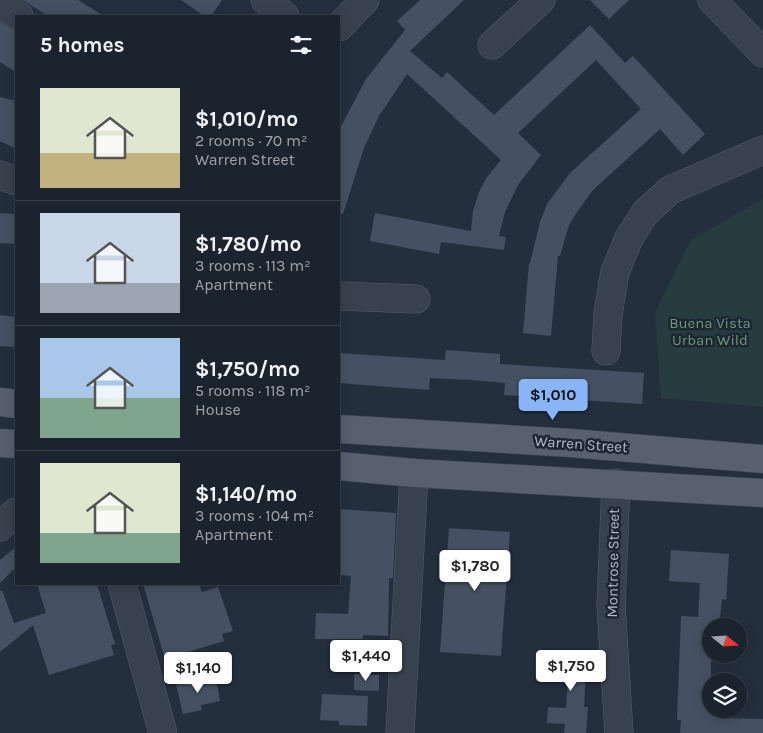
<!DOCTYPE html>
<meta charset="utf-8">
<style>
body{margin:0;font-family:Karla,sans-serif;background:#282f3a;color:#f1f3f6;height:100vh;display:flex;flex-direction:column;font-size:19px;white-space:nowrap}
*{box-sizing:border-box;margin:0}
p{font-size:16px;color:#a0a4aa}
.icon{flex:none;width:28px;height:28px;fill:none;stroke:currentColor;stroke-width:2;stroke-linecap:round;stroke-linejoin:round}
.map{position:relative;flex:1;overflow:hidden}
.drawer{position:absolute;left:15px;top:15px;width:325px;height:570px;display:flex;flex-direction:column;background:#1b232e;border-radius:0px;box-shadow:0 2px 12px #0003,0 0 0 1px #39404a}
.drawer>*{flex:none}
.needle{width:32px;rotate:108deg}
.fabs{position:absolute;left:702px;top:618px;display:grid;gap:10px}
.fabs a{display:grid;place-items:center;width:45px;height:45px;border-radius:50%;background:#1b232e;box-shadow:0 2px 12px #0003,0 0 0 1px #39404a;font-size:25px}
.price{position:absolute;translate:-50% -42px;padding:0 11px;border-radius:5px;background:#fff;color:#222;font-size:16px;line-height:32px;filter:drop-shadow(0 1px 2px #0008)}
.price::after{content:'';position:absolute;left:50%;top:30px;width:15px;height:11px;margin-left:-8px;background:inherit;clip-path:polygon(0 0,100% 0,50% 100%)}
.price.on{background:#8ab4f8;color:#111}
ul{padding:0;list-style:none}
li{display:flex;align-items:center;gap:15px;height:125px;padding:0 25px}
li+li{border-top:1px solid #39404a}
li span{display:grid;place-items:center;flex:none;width:140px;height:100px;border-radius:0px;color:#555}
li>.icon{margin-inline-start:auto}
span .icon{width:60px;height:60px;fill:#fffc;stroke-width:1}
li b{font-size:21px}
h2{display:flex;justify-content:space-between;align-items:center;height:60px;padding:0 25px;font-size:21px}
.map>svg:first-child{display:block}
.green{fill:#263c3f}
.building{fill:#455162}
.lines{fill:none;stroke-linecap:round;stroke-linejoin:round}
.minor-casing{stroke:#565f6c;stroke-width:29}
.major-casing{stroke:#414a57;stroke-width:29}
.minor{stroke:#38414e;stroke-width:28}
.major{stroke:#56606e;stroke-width:28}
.labels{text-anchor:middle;stroke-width:5;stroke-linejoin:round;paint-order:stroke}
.park-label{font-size:15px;fill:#6b9a76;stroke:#1d2633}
.street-label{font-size:15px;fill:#b4bcc9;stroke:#1d2633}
</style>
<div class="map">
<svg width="763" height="733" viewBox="0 0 763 733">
<rect width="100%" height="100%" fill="#242f3e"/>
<polygon class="green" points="763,199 763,407 661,398 655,313 691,240"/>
<g class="building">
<polygon points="23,0 78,0 104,16 48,16"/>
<polygon points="181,0 222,0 211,16 204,16"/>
<polygon points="420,0 464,0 410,51 442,78 447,72 494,115 590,25 625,63 633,56 705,134 683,155 660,129 593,190 577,212 569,225 560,256 558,256 551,336 523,333 529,263 530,263 540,222 547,204 570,173 641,109 596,60 518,133 541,155 518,185 505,212 499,236 506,237 504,250 441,242 439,254 370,241 375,213 471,231 473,211 479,192 487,177 501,160 407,74 379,116 364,148 343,214 339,214 339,130 366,79 405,30 397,21"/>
<polygon points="590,0 629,0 609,19"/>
<polygon points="0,22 16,31 16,72 0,62"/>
<polygon points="0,97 16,101 16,149 0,141"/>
<polygon points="0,213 16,214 16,244 0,243"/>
<polygon points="0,315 16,317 16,347 0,346"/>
<polygon points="446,350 500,354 500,364 644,373 642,404 504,395 505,383 471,380 430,378 429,390 339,383 339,353 445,360"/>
<polygon points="339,509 396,513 393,578 389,578 388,636 363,635 363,639 315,639 316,613 348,614 351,576 339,575"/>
<polygon points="449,528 510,532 501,656 440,652"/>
<polygon points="16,547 16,567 0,583 0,560"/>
<polygon points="671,550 729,554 726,600 722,599 719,626 711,626 711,654 717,654 717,661 711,661 711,709 725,709 725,718 763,719 763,733 680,733 681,720 677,720 681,616 698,617 700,583 669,581"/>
<polygon points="37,584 97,584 115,644 111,645 114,655 49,675 33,625 0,652 0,591 2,590 14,623 46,613"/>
<polygon points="143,584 199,584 202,592 218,587 233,631 222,634 224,641 165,659"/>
<polygon points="553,652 587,655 584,707 588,707 586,733 564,733 565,724 547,723 548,707 566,708 568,678 551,677"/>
<polygon points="354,674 379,675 379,691 354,690"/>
<polygon points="215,675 220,701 201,705 202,710 183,714 176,684"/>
<polygon points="322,694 368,696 367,726 339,725 339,721 320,720"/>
</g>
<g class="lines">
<defs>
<g id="minor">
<polyline points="265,0 285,16"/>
<polyline points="712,0 763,53"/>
<polyline points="0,4 19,16"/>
<polyline points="339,27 365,0"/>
<polyline points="492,45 541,0"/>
<polyline points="0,175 16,181"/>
<polyline points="339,296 416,299"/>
<polyline points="606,351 608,314 615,272 629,238 645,213 670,190 763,150"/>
<polyline points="616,483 611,605 619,733"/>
<polyline points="0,527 16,512"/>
<polyline points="122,584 163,733"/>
<polyline points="400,733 414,473"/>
</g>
<g id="major">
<polyline points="0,402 16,404"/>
<polyline points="339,429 571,443 763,459"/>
<polyline points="0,443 16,444"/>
<polyline points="339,466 414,473 763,493"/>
</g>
</defs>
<use href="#minor" class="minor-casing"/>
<use href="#major" class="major-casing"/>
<use href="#minor" class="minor"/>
<use href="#major" class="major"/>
</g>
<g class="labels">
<g class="park-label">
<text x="710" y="328">Buena Vista<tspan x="710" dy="17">Urban Wild</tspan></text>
</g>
<g class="street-label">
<text transform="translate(581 444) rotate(4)" y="5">Warren Street</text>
<text transform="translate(613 563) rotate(-89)" y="5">Montrose Street</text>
</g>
</g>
</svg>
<div class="fabs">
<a><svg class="needle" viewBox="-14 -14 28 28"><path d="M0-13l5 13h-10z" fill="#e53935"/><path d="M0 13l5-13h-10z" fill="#a0a4aa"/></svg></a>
<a><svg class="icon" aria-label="layers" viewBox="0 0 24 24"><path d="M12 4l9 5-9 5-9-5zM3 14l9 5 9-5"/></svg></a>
</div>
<b class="price on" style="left:553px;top:421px">$1,010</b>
<b class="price" style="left:475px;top:592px">$1,780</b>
<b class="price" style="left:366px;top:682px">$1,440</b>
<b class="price" style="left:571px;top:692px">$1,750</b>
<b class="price" style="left:198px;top:694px">$1,140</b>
<section class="drawer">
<h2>5 homes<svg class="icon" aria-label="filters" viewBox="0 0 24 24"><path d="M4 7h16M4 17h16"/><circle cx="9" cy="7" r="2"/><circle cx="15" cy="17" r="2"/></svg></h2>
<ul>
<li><span style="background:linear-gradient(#dfe7d0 65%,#c2b280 0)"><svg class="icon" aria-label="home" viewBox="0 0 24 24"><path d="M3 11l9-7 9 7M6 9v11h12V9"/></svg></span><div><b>$1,010/mo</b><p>2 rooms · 70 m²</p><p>Warren Street</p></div></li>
<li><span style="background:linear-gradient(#c9d6e8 70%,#9aa5b1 0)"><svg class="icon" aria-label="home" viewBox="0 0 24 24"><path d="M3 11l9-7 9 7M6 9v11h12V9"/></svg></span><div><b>$1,780/mo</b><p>3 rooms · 113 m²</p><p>Apartment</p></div></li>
<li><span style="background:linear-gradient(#a9c7e8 60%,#7fa58c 0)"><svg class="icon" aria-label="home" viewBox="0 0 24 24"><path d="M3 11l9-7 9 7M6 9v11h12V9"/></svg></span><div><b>$1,750/mo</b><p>5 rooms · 118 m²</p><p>House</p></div></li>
<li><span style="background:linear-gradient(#dfe7d0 70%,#7fa58c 0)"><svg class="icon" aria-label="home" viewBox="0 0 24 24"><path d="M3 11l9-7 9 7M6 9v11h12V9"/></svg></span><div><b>$1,140/mo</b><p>3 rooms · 104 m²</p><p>Apartment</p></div></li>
</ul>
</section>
</div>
